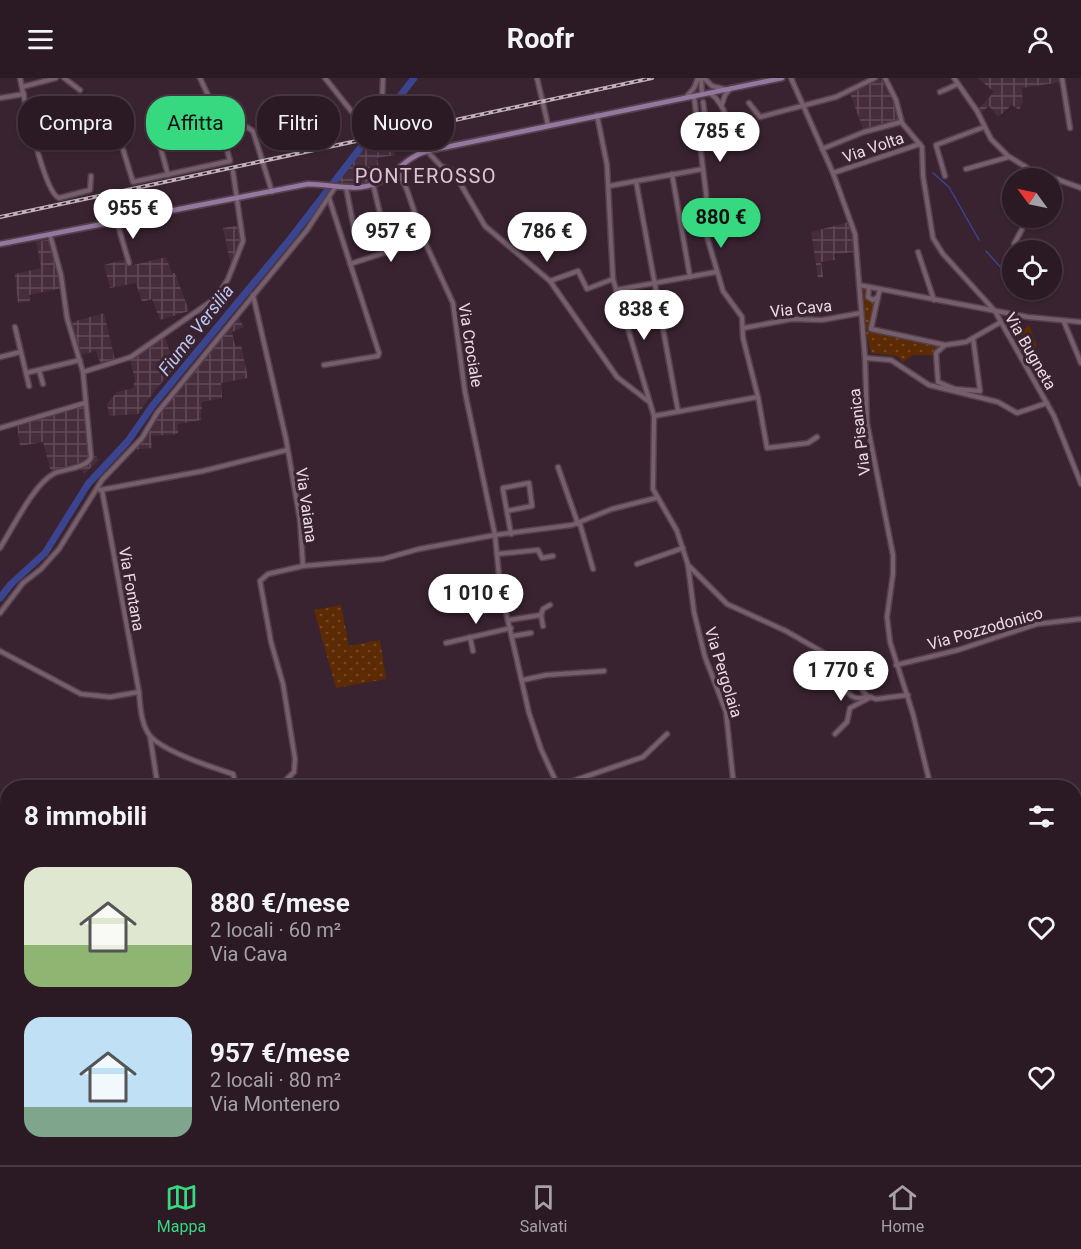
<!DOCTYPE html>
<html lang="it">
<meta charset="utf-8">
<style>
body{margin:0;font-family:Roboto,sans-serif;background:#33232c;color:#f1f3f6;height:100vh;display:flex;flex-direction:column;font-size:22px;white-space:nowrap}
*{box-sizing:border-box;margin:0}
p{font-size:20px;color:#a6a1a6}
.icon{flex:none;width:33px;height:33px;fill:none;stroke:currentColor;stroke-width:2;stroke-linecap:round;stroke-linejoin:round}
.map{position:relative;flex:1;overflow:hidden}
.sheet{position:absolute;left:0px;top:702px;width:1082px;height:386px;display:flex;flex-direction:column;background:#2b1a24;border-radius:24px 24px 0 0;box-shadow:0 2px 4px #0004,0 0 0 2px #473841}
.sheet>*{flex:none}
.guide{position:absolute;left:18px;top:18px;width:600px;height:54px;display:flex;gap:12px}
.needle{width:39px;rotate:303deg}
.controls{position:absolute;left:1002px;top:90px;display:grid;gap:12px}
.controls a{display:grid;place-items:center;width:60px;height:60px;border-radius:50%;background:#2b1a24;box-shadow:0 2px 4px #0004,0 0 0 2px #473841;font-size:30px}
.price{position:absolute;translate:-50% -51px;padding:0 14px;border-radius:21px;background:#fff;color:#222;font-size:20px;line-height:39px;filter:drop-shadow(0 2px 3px #0008)}
.price::after{content:'';position:absolute;left:50%;top:36px;width:18px;height:14px;margin-left:-9px;background:inherit;clip-path:polygon(0 0,100% 0,50% 100%)}
.price.active{background:#36d880;color:#111}
ul{padding:0;list-style:none}
li{display:flex;align-items:center;gap:18px;height:150px;padding:0 24px}
li span{display:grid;place-items:center;flex:none;width:168px;height:120px;border-radius:18px;color:#555}
li>.icon{margin-inline-start:auto}
span .icon{width:72px;height:72px;fill:#fffc;stroke-width:1}
li b{font-size:26px}
h2{display:flex;justify-content:space-between;align-items:center;height:72px;padding:0 24px;font-size:26px}
.pill{padding:0 21px;border-radius:24px;background:#2b1a24;box-shadow:0 2px 4px #0004,0 0 0 2px #473841;font-size:21px;line-height:54px}
.pill.active{background:#36d880;color:#111}
header{display:flex;justify-content:space-between;align-items:center;height:78px;padding:0 24px;background:#2b1a24;font-size:27px;font-weight:700}
.menu{display:flex;justify-content:space-around;align-items:center;height:84px;border-top:2px solid #473841;background:#2b1a24;font-size:16px;color:#a6a1a6}
.menu a{display:grid;justify-items:center;gap:3px}
.menu .active{color:#36d880}
.map>svg:first-child{display:block}
.industrial{fill:url(#industrial-grid)}
.grass{fill:url(#grass-dots)}
.garden{fill:#5c2a03}
.lines{fill:none;stroke-linecap:round;stroke-linejoin:round}
.stream{stroke:#3b448f;stroke-width:1.5}
.river{stroke:#3b448f;stroke-width:7}
.minor-casing{stroke:#54414d;stroke-width:7}
.major-casing{stroke:#54414d;stroke-width:8}
.highway-casing{stroke:#54414d;stroke-width:8}
.minor{stroke:#775e6c;stroke-width:4}
.major{stroke:#9577a0;stroke-width:4.5}
.highway{stroke:#a988c3;stroke-width:5}
.rail-casing{stroke:#c1b1ba;stroke-width:4}
.rail{stroke:#392330;stroke-width:1.5;stroke-dasharray:4.5;stroke-linecap:butt}
.labels{text-anchor:middle;stroke-width:6;stroke-linejoin:round;paint-order:stroke}
.street-label{font-size:16px;fill:#ebdce4;stroke:#392330}
.water-label{font-size:18px;font-style:italic;fill:#bdc7f2;stroke:#392330}
.quarter-label{font-size:20px;letter-spacing:1.5px;fill:#e0c3d3;stroke:#392330}
</style>
<header><svg class="icon" aria-label="menu" viewBox="0 0 24 24"><path d="M4 6h16M4 12h16M4 18h16"/></svg>Roofr<svg class="icon" aria-label="person" viewBox="0 0 24 24"><circle cx="12" cy="8" r="4"/><path d="M4 21q1-7 8-7t8 7"/></svg></header>
<div class="map">
<svg width="1081" height="1087" viewBox="0 0 1081 1087">
<defs>
<pattern id="industrial-grid" width="8" height="8" patternUnits="userSpaceOnUse" patternTransform="scale(1.5)"><rect width="8" height="8" fill="#472c3c"/><path d="M0 4h8M4 0v8" fill="none" stroke="#624a58"/></pattern>
<pattern id="grass-dots" width="8" height="8" patternUnits="userSpaceOnUse" patternTransform="scale(1.5)"><rect width="8" height="8" fill="#5c2a03"/><path d="M2 2h.1M6 6h.1" fill="none" stroke="#744828" stroke-width="1.8" stroke-linecap="round"/></pattern>
</defs>
<rect width="100%" height="100%" fill="#392330"/>
<g class="industrial">
<polygon points="877,0 880,0 889,13 899,41 864,53 849,13"/>
<polygon points="978,0 1060,0 1061,4 1022,10 1023,24 1019,32 1012,27 998,39 989,28 981,35 979,30 994,14"/>
<polygon points="393,56 395,77 377,80 381,100 361,107 337,105 372,61"/>
<polygon points="849,144 855,174 834,176 835,182 821,184 823,199 818,200 811,154"/>
<polygon points="239,147 242,162 231,188 223,150"/>
<polygon points="49,162 62,210 29,217 30,223 18,225 15,196 41,190 36,163"/>
<polygon points="166,179 172,195 175,195 189,233 160,242 152,221 142,224 136,205 110,210 104,187 126,181 129,188"/>
<polygon points="104,235 115,282 100,285 96,273 81,277 72,244"/>
<polygon points="238,239 244,249 232,254 235,268 241,267 248,300 221,305 222,320 202,324 201,342 178,346 178,356 151,358 152,370 133,372 150,353 165,327"/>
<polygon points="165,259 170,274 195,262 196,265 156,311 138,336 109,338 107,326 117,314 133,310 135,302 130,281"/>
<polygon points="84,327 90,379 96,378 99,382 84,396 80,390 52,398 43,364 20,368 17,346"/>
</g>
<g class="grass">
<polygon points="864,210 867,221 875,223 869,251 865,250 862,214"/>
<polygon points="871,253 931,267 941,268 933,277 913,277 903,284 897,278 871,275 866,254"/>
<polygon points="341,527 349,568 380,562 386,601 336,610 314,532"/>
</g>
<g class="garden">
<polygon points="1029,247 1037,268 1023,276 1015,257"/>
<rect x="1074" y="997" width="7" height="80"/>
</g>
<g class="lines">
<g class="stream">
<polyline points="933,95 949,109 979,162"/>
<polyline points="986,173 1005,194 1012,197"/>
<polyline points="544,1080 550,1087"/>
<polyline points="637,1080 638,1087"/>
<polyline points="742,1087 744,1080"/>
</g>
<polyline class="river" points="0,520 11,506 45,475 88,406 128,363 153,327 291,160 414,0"/>
<defs>
<g id="minor">
<path d="M20,0C24,20 44,115 59,120L90,112L91,98"/>
<polyline points="64,0 80,12"/>
<polyline points="325,0 364,49 382,25 383,0"/>
<polyline points="537,0 548,47"/>
<polyline points="701,0 702,15"/>
<polyline points="704,0 712,8 724,11"/>
<polyline points="791,0 833,95 855,156 865,280 867,345 893,477 893,496 887,539 890,564 913,636 931,710"/>
<polyline points="885,0 896,22 902,45 922,69 923,98 933,160 943,176 995,233 1001,244 1054,338 1081,406"/>
<polyline points="954,0 977,33 991,61 1008,78 1029,91 1081,110"/>
<polyline points="1062,0 1070,50"/>
<polyline points="22,9 56,0"/>
<polyline points="940,14 958,6"/>
<polyline points="694,18 706,115 707,159 723,213 742,239 743,260 758,319"/>
<polyline points="686,19 694,10 698,0"/>
<polyline points="0,20 24,16"/>
<path d="M703,24L709,68L721,74L729,69C734,52 724,25 710,15"/>
<polyline points="749,25 760,39 836,19 875,0"/>
<polyline points="722,26 725,17 731,10"/>
<polyline points="597,37 607,87 613,201 654,338 653,411 677,453 688,487 727,526 786,553 840,584 867,618 876,621 908,617"/>
<polyline points="30,41 62,36 66,50"/>
<polyline points="219,41 245,48 253,53 272,114"/>
<polyline points="117,52 133,104 230,83 219,41 200,0"/>
<polyline points="822,71 864,54 901,44"/>
<polyline points="427,73 441,88 453,93 485,148 550,203 617,299 648,323"/>
<polyline points="966,91 1009,79"/>
<polyline points="833,95 920,66"/>
<polyline points="672,96 690,199"/>
<polyline points="168,97 156,53 217,39"/>
<polyline points="945,98 936,67 984,49"/>
<polyline points="636,103 678,333"/>
<polyline points="373,106 389,174"/>
<polyline points="609,108 703,91"/>
<polyline points="346,109 354,151 382,144"/>
<polyline points="117,144 129,185"/>
<polyline points="1014,166 1028,140"/>
<polyline points="918,174 934,222"/>
<polyline points="350,186 424,162"/>
<polyline points="550,203 578,193 587,211 613,201"/>
<polyline points="859,207 1028,239 1081,244"/>
<polyline points="869,209 868,219 873,222 878,219 880,211"/>
<polyline points="616,212 716,194"/>
<polyline points="253,217 286,361 300,442 303,488 268,496 260,503 271,564 283,606 295,681 294,694 278,710"/>
<polyline points="878,219 871,251 945,267 966,264 1001,244"/>
<polyline points="1064,244 1081,285"/>
<polyline points="15,249 26,295"/>
<polyline points="744,250 792,241 822,242 861,235"/>
<polyline points="944,268 936,275 938,304 955,311 980,313 973,260"/>
<polyline points="0,279 20,274"/>
<polyline points="865,280 891,282 929,307 998,324 1017,335 1047,325"/>
<polyline points="324,287 378,278 379,275 329,120"/>
<polyline points="39,292 43,306"/>
<polyline points="83,294 131,279 216,220 228,201 243,163 233,94"/>
<polyline points="29,308 26,295 80,282"/>
<polyline points="654,338 758,319 767,370 808,365 817,359"/>
<polyline points="0,350 85,325"/>
<polyline points="558,389 578,446"/>
<polyline points="100,412 203,393 287,372"/>
<polyline points="102,412 139,614"/>
<polyline points="507,433 532,428 529,405 503,410 503,412 511,456"/>
<polyline points="580,446 593,491"/>
<path d="M0,470C13,450 34,405 55,395C64,391 88,390 91,379L83,294L67,240L61,197L50,157"/>
<polyline points="497,476 538,472 542,480 553,478"/>
<polyline points="637,486 683,470"/>
<polyline points="688,487 694,534 705,579 726,634 734,710"/>
<polyline points="303,488 383,481 419,471 495,457 465,314 453,225 424,162 407,112 397,91"/>
<polyline points="482,533 505,527"/>
<polyline points="0,535 23,505 41,491 59,471 102,402 142,360 157,335 307,152 336,108"/>
<polyline points="541,537 543,531 550,527"/>
<polyline points="509,542 541,537 543,548"/>
<polyline points="513,558 531,555"/>
<polyline points="470,559 473,573"/>
<polyline points="446,565 511,550"/>
<path d="M0,573L81,616L110,619L139,614C140,627 141,644 148,655C158,672 214,690 233,696L237,710"/>
<polyline points="896,587 958,572 1037,546 1081,541"/>
<polyline points="523,602 546,597 604,593"/>
<path d="M849,604L844,610C850,619 857,623 867,618"/>
<polyline points="835,656 847,644 850,630 871,619"/>
<polyline points="150,658 158,710"/>
<polyline points="558,708 643,679 667,656"/>
<polyline points="559,710 541,671 529,635 500,508 495,457 572,447 612,431 656,420"/>
<polyline points="1074,798 1081,798"/>
<polyline points="0,826 8,825"/>
<polyline points="0,845 8,845"/>
<polyline points="1074,876 1081,876"/>
<polyline points="0,989 8,988"/>
<polyline points="99,1080 100,1087"/>
<polyline points="313,1080 314,1087"/>
<polyline points="491,1080 492,1087"/>
<polyline points="450,1087 468,1080"/>
<polyline points="693,1087 695,1080"/>
<polyline points="1000,1087 1081,1081"/>
</g>
<g id="major">
<path d="M0,166L308,106C332,106 357,115 379,104C397,95 406,79 427,73L782,0"/>
<polyline points="1074,988 1081,988"/>
<polyline points="133,1084 144,1085"/>
<polyline points="155,1084 167,1080"/>
<polyline points="104,1087 143,1080"/>
</g>
<g id="highway">
<polyline points="1074,858 1081,857"/>
<polyline points="1074,866 1081,865"/>
<polyline points="0,972 8,971"/>
<polyline points="0,977 8,976"/>
</g>
</defs>
<use href="#minor" class="minor-casing"/>
<use href="#major" class="major-casing"/>
<use href="#highway" class="highway-casing"/>
<use href="#minor" class="minor"/>
<use href="#major" class="major"/>
<use href="#highway" class="highway"/>
<defs>
<polyline id="rail" points="0,139 652,0"/>
</defs>
<use href="#rail" class="rail-casing"/>
<use href="#rail" class="rail"/>
</g>
<g class="labels">
<g class="street-label">
<text transform="translate(873 69) rotate(-19)" y="6">Via Volta</text>
<text transform="translate(801 230) rotate(-6)" y="6">Via Cava</text>
<text transform="translate(471 267) rotate(81)" y="6">Via Crociale</text>
<text transform="translate(1031 273) rotate(60)" y="6">Via Bugneta</text>
<text transform="translate(859 354) rotate(-97)" y="6">Via Pisanica</text>
<text transform="translate(307 427) rotate(82)" y="6">Via Vaiana</text>
<text transform="translate(132 511) rotate(80)" y="6">Via Fontana</text>
<text transform="translate(985 550) rotate(-16)" y="6">Via Pozzodonico</text>
<text transform="translate(724 594) rotate(73)" y="6">Via Pergolaia</text>
</g>
<g class="water-label">
<text transform="translate(196 252) rotate(-52)" y="6">Fiume Versilia</text>
</g>
<g class="quarter-label">
<text x="426" y="105">PONTEROSSO</text>
</g>
</g>
</svg>
<div class="controls">
<a><svg class="needle" viewBox="-14 -14 28 28"><path d="M0-13l5 13h-10z" fill="#e53935"/><path d="M0 13l5-13h-10z" fill="#a6a1a6"/></svg></a>
<a><svg class="icon" aria-label="locate" viewBox="0 0 24 24"><circle cx="12" cy="12" r="6"/><path d="M12 2v4M12 18v4M2 12h4M18 12h4"/></svg></a>
</div>
<b class="price" style="left:720px;top:85px">785 €</b>
<b class="price" style="left:133px;top:162px">955 €</b>
<b class="price active" style="left:721px;top:171px">880 €</b>
<b class="price" style="left:391px;top:185px">957 €</b>
<b class="price" style="left:547px;top:185px">786 €</b>
<b class="price" style="left:644px;top:263px">838 €</b>
<b class="price" style="left:476px;top:547px">1 010 €</b>
<b class="price" style="left:841px;top:624px">1 770 €</b>
<div class="guide">
<a class="pill">Compra</a>
<a class="pill active">Affitta</a>
<a class="pill">Filtri</a>
<a class="pill">Nuovo</a>
</div>
<section class="sheet">
<h2>8 immobili<svg class="icon" aria-label="filters" viewBox="0 0 24 24"><path d="M4 7h16M4 17h16"/><circle cx="9" cy="7" r="2"/><circle cx="15" cy="17" r="2"/></svg></h2>
<ul>
<li><span style="background:linear-gradient(#dfe7d0 65%,#8fb573 0)"><svg class="icon" aria-label="home" viewBox="0 0 24 24"><path d="M3 11l9-7 9 7M6 9v11h12V9"/></svg></span><div><b>880 €/mese</b><p>2 locali · 60 m²</p><p>Via Cava</p></div><svg class="icon" aria-label="heart" viewBox="0 0 24 24"><path d="M12 20l-8-8c-3-5 5-10 8-4 3-6 11-1 8 4z"/></svg></li>
<li><span style="background:linear-gradient(#bfe0f5 75%,#7fa58c 0)"><svg class="icon" aria-label="home" viewBox="0 0 24 24"><path d="M3 11l9-7 9 7M6 9v11h12V9"/></svg></span><div><b>957 €/mese</b><p>2 locali · 80 m²</p><p>Via Montenero</p></div><svg class="icon" aria-label="heart" viewBox="0 0 24 24"><path d="M12 20l-8-8c-3-5 5-10 8-4 3-6 11-1 8 4z"/></svg></li>
</ul>
</section>
</div>
<nav class="menu">
<a class="active"><svg class="icon" aria-label="map" viewBox="0 0 24 24"><path d="M3 6l6-2 6 2 6-2v14l-6 2-6-2-6 2zM9 4v14M15 6v14"/></svg>Mappa</a>
<a><svg class="icon" aria-label="saved" viewBox="0 0 24 24"><path d="M7 4h10v16l-5-4-5 4z"/></svg>Salvati</a>
<a><svg class="icon" aria-label="home" viewBox="0 0 24 24"><path d="M3 11l9-7 9 7M6 9v11h12V9"/></svg>Home</a>
</nav>
